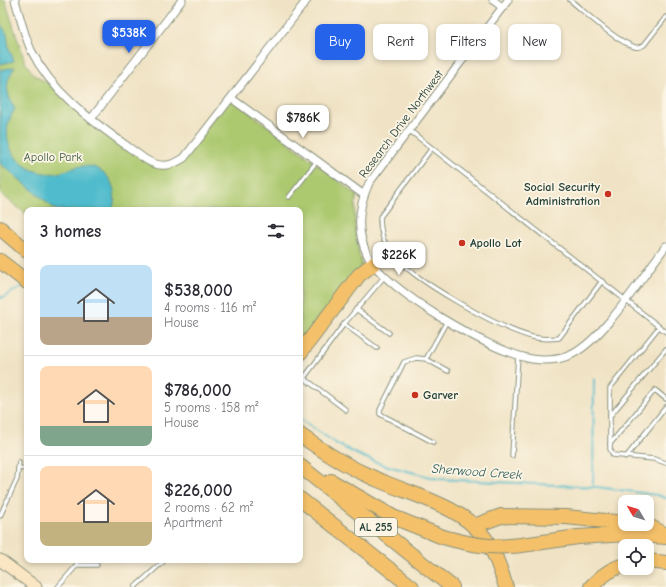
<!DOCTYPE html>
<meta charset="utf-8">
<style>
body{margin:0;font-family:"Comic Neue",sans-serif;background:#f7f7f7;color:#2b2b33;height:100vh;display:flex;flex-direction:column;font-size:15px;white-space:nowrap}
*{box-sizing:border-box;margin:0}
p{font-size:13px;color:#7c7c81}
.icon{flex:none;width:22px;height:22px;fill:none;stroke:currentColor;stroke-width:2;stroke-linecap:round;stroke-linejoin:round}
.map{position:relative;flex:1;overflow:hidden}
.sheet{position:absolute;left:24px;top:207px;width:279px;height:356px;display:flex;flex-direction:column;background:#fff;border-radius:8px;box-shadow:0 2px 6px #0003}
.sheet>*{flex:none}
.hud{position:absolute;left:315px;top:24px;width:291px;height:36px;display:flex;gap:8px}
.needle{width:26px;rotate:308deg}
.buttons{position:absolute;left:618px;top:495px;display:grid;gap:8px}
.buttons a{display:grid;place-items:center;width:36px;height:36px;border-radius:8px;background:#fff;box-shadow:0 2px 6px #0003;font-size:20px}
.price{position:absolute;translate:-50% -34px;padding:0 9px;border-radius:8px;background:#fff;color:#222;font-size:13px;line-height:26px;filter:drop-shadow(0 1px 2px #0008)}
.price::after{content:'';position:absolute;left:50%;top:24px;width:12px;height:9px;margin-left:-6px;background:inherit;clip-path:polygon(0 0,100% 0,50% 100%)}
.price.on{background:#2563eb;color:#fff}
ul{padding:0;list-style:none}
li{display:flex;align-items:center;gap:12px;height:100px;padding:0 16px}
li+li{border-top:1px solid #e1e1e2}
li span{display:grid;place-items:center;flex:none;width:112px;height:80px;border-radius:8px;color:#555}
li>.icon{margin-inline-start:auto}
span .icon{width:48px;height:48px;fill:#fffc;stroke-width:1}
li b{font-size:17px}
h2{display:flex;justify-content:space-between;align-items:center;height:48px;padding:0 16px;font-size:17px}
.chip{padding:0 14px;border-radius:8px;background:#fff;box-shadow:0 2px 6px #0003;font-size:14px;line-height:36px}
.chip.on{background:#2563eb;color:#fff}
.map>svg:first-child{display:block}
.green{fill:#acc970;stroke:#668352}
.water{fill:#50bbcc;stroke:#387c80}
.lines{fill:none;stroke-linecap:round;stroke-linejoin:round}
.stream{stroke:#50bbcc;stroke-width:2}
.lane-casing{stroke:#88907c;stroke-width:5.5}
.street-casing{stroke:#88907c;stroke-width:9}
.secondary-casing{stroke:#88907c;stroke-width:13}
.highway-casing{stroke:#88907c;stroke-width:16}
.lane{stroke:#fff;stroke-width:3.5}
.street{stroke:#fff;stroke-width:7}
.secondary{stroke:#fbe6c3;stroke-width:11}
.highway{stroke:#f4c16a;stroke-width:14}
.highway-bridge-casing{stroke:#88907c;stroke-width:16;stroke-linecap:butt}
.highway-bridge{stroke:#f4c16a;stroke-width:14}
.poi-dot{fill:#c8321e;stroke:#fcf5e5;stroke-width:1.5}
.labels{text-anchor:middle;stroke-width:3.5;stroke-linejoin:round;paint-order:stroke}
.shield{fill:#fcf5e5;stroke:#617469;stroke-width:1}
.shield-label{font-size:11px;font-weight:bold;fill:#1f3d34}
.street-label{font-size:12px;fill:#1f3d34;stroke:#fcf5e5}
.park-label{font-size:12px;fill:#3b5940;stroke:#fcf5e5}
.poi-label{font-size:12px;font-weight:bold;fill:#1f3d34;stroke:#fcf5e5;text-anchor:start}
.water-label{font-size:13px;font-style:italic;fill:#2b5c5a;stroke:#fcf5e5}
</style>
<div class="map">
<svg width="666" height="587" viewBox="0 0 666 587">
<rect width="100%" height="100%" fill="#fcf5e5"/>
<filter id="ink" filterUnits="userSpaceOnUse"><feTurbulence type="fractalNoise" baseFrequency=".025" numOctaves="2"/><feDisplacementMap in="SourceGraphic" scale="8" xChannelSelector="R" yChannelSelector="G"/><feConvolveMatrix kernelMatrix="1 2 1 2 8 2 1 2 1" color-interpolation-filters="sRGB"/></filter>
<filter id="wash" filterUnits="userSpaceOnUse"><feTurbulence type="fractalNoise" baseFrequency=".012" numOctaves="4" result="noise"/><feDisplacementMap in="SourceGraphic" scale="16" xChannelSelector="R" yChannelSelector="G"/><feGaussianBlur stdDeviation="0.9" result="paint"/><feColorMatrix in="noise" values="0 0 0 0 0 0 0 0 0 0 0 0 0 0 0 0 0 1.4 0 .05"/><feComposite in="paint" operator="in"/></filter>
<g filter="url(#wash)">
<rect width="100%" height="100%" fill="#f0e3c5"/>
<path class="green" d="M0,0H5L25,62L34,75L57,89L154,165L175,163L231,98L357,195C352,220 356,241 362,266L300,343V210H27V215L0,193Z"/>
<g class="water">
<polygon points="0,23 7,34 9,48 14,61 0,64"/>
<path d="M15,67C4,82 6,94 15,109C7,121 5,133 10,147C17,166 38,176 58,173C67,171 75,166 85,166C108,166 120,190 112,210H56L0,163V70Z"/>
</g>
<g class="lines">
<g class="stream">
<polyline points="0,296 2,298 21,287"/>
<polyline points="300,419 337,444 361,456 384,465 438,479 597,487 657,495 666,498"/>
<polyline points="593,487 594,379"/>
</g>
</g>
</g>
<g filter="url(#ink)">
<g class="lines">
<defs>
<g id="lane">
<path d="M570,0C586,13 617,42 635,47C639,48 641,47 644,45L666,17"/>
<polyline points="409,130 666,332"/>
<path d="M432,148L380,217C380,230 383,243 391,253C413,280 498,328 532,337C540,339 550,339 559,338L602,281"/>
<polyline points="289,197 317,161"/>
<polyline points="356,309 389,333"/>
<polyline points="344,324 377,348"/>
<polyline points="659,327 610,388 610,449 613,455 654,459 666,463"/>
<polyline points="426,359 448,371"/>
<polyline points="346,410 304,378 344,324 384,277"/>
<polyline points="610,416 666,349"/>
<polyline points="433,442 380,414 380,410 404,362 416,358 426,359 447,321"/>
<polyline points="610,444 655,390 666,399"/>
<polyline points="512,456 518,355"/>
<polyline points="626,457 666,407"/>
<polyline points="18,468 27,469"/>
<polyline points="0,516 17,479 19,462"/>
<polyline points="77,565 97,565"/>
<polyline points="58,587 77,565 76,560"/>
<polyline points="135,587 165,560"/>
</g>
<g id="street">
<path d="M15,0C20,17 24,34 31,50C55,99 103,128 145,159C159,168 170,167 184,158L307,0"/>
<polyline points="493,0 502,7"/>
<path d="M508,0L369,183C358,207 355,231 368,256C386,291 493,353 532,359C544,361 557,360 568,356C601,344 643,275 666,246"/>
<polyline points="231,98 364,195"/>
<polyline points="91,119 182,0"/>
</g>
<polyline id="secondary" points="0,560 36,587"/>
<g id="highway">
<polyline points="0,228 27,251"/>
<polyline points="0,261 27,282"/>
<polyline points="300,353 359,275 373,264"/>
<path d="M300,435C326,453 347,467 376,479C407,493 449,503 474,526C492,542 499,565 506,587"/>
<polyline points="300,466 452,587"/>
<polyline points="331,481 393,517 443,537"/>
<polyline points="300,499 412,587"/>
<polyline points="640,524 645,524 666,535"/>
<polyline points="474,526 501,516 566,517 625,523"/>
<polyline points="529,544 578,537 627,534 666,537"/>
<polyline points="647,561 666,563"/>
<path d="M591,587C601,576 611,568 625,565"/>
</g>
</defs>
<use href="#lane" class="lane-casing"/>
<use href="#street" class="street-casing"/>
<use href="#secondary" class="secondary-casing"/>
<use href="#highway" class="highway-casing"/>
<use href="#lane" class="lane"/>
<use href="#street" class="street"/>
<use href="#secondary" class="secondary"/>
<use href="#highway" class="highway"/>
<defs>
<path id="highway-bridge" d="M443,537C475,546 497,549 529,544"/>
</defs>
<use href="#highway-bridge" class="highway-bridge-casing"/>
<use href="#highway-bridge" class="highway-bridge"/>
</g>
</g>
<g class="poi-dot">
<circle cx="608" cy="194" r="4"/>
<circle cx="462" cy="243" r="4"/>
<circle cx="415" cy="395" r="4"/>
</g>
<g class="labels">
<rect class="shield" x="355" y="518" width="42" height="18" rx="3"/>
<g class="shield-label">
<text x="376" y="531">AL 255</text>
</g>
<g class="street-label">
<text transform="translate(401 124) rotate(-53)" y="4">Research Drive Northwest</text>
</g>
<g class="park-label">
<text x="53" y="161">Apollo Park</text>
</g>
<g class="poi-label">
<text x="600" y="191" text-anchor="end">Social Security<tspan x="600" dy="14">Administration</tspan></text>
<text x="470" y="247">Apollo Lot</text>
<text x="423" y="399">Garver</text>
</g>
<g class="water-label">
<text transform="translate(477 471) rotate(4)" y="5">Sherwood Creek</text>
</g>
</g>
</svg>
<div class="buttons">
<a><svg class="needle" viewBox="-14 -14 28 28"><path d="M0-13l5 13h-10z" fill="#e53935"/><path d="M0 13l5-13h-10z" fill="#7c7c81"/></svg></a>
<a><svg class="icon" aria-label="locate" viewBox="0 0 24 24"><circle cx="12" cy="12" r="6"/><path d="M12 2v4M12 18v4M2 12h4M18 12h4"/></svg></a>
</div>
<b class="price on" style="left:129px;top:54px">$538K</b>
<b class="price" style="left:303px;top:139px">$786K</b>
<b class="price" style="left:399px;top:276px">$226K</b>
<div class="hud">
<a class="chip on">Buy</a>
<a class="chip">Rent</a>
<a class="chip">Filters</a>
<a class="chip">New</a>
</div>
<section class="sheet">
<h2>3 homes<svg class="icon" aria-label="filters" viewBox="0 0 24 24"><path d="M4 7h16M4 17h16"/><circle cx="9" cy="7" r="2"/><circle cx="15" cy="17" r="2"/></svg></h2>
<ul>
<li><span style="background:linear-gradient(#bfe0f5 65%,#b9a48a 0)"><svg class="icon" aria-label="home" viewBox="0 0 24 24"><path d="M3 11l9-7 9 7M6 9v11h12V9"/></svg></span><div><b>$538,000</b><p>4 rooms · 116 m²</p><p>House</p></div></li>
<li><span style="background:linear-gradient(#ffd9b3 75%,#7fa58c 0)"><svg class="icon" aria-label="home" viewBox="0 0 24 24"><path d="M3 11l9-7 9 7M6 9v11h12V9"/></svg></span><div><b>$786,000</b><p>5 rooms · 158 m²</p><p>House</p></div></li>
<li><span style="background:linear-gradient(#ffd9b3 70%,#c2b280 0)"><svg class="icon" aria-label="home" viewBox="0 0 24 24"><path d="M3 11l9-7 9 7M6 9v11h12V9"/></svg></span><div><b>$226,000</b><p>2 rooms · 62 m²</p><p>Apartment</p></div></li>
</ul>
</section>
</div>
